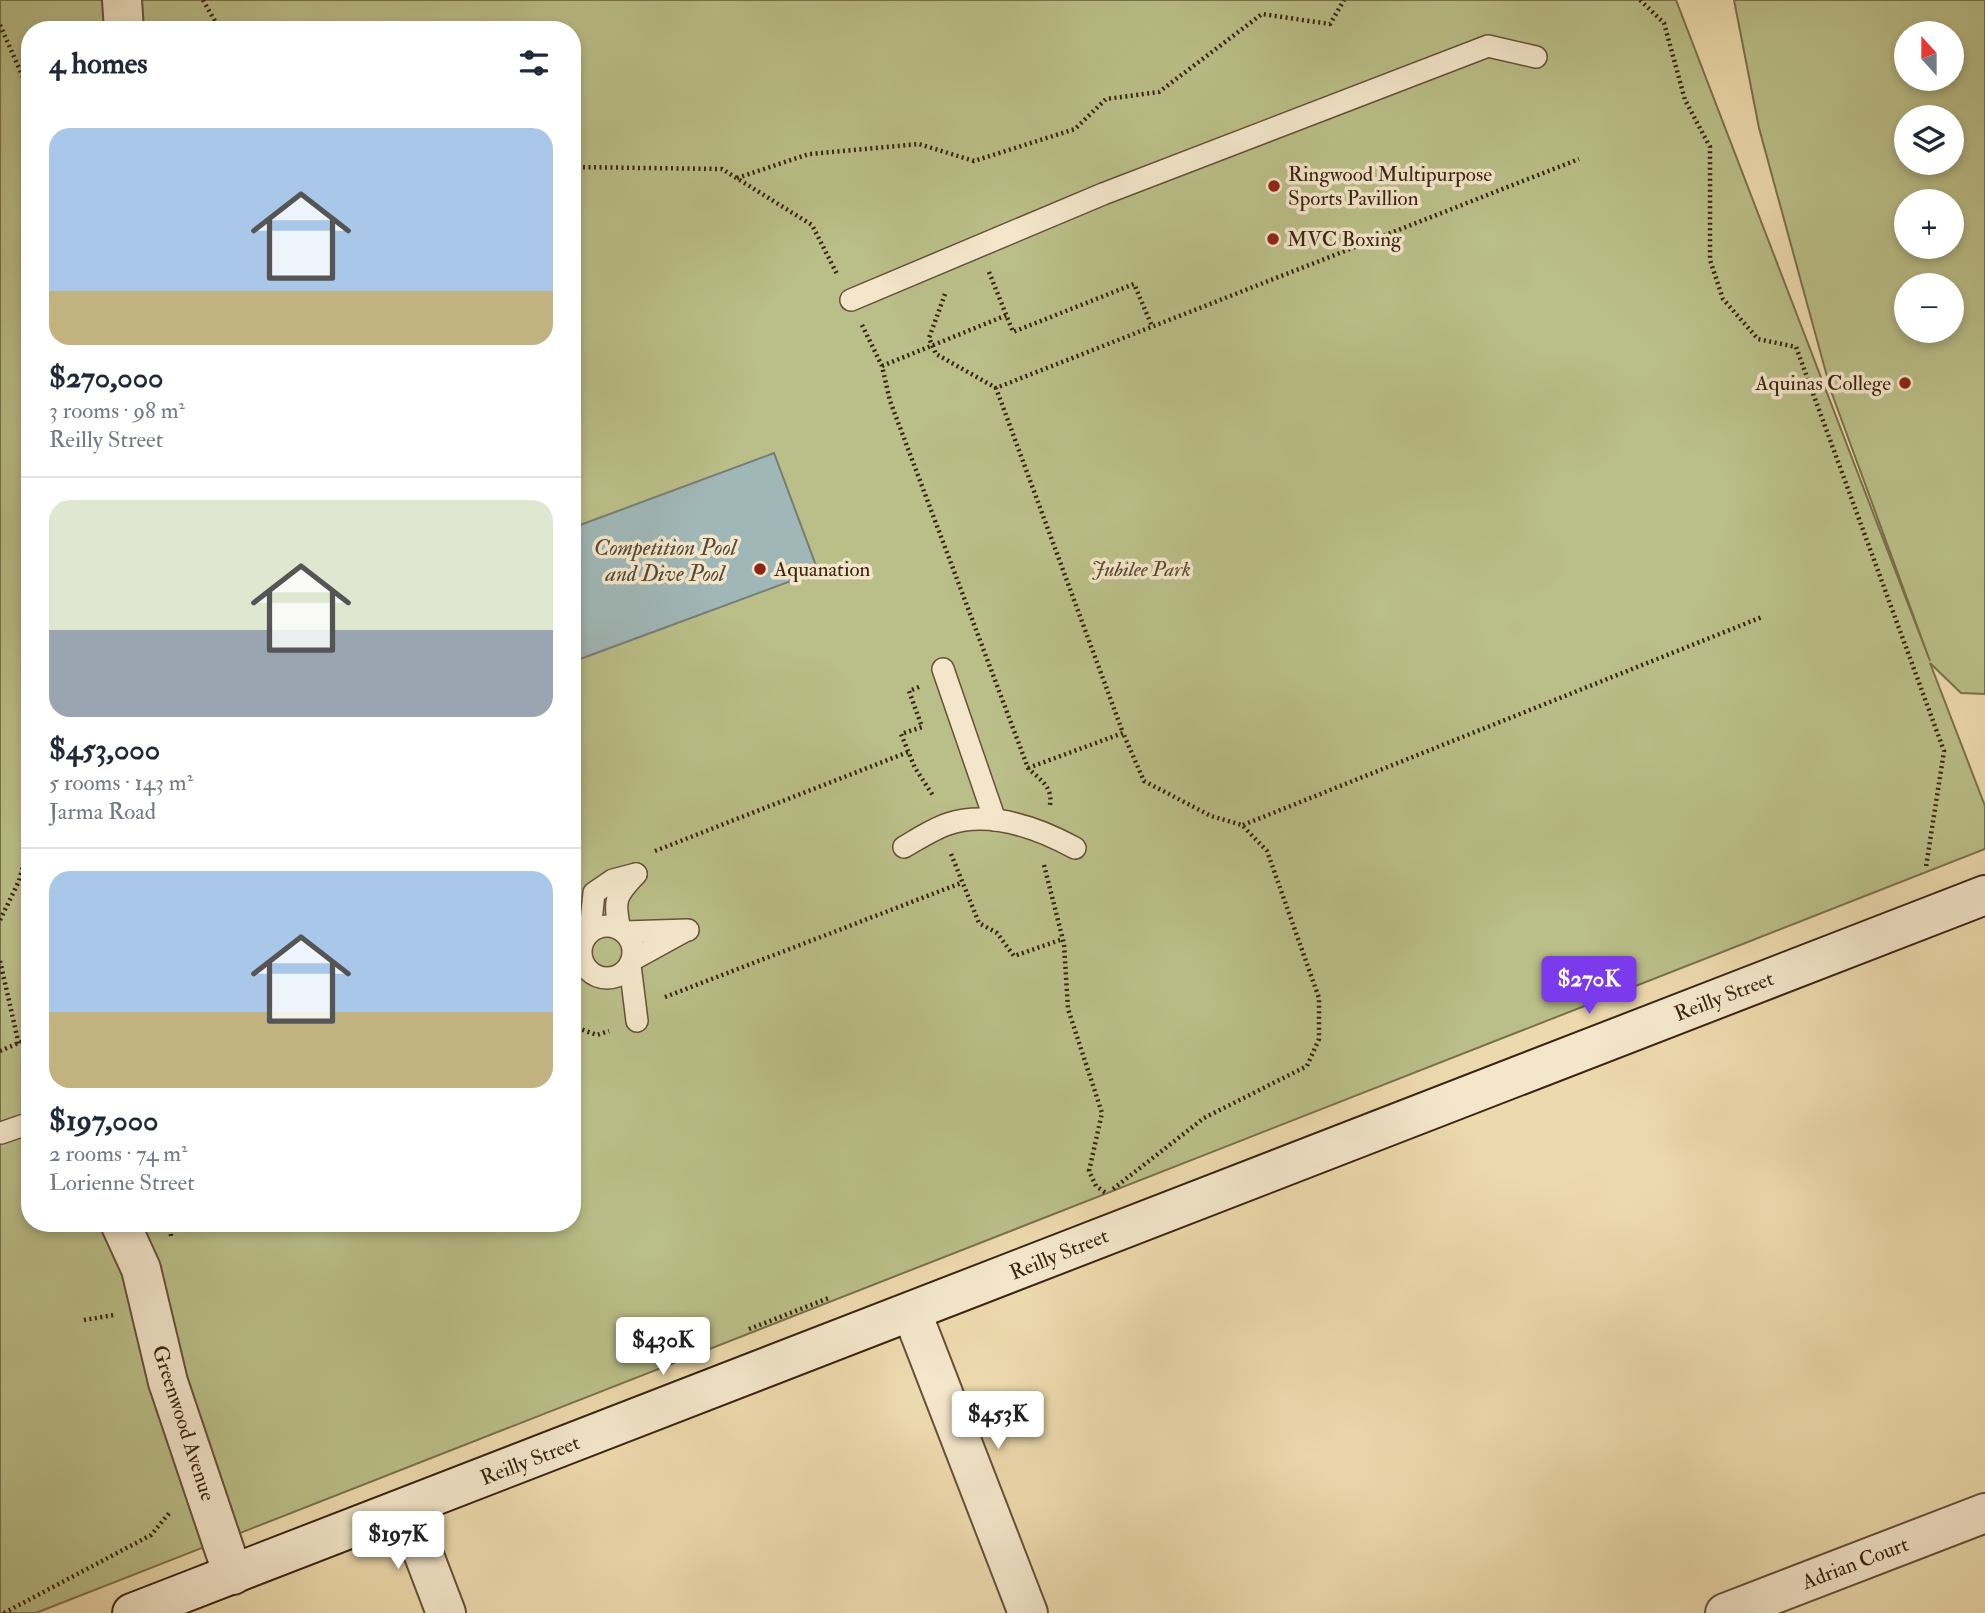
<!DOCTYPE html>
<meta charset="utf-8">
<style>
body{margin:0;font-family:"IM FELL Double Pica",serif;background:#f2f2f3;color:#1f2937;height:100vh;display:flex;flex-direction:column;font-size:26px;white-space:nowrap}
*{box-sizing:border-box;margin:0}
p{font-size:23px;color:#747a83}
.icon{flex:none;width:38px;height:38px;fill:none;stroke:currentColor;stroke-width:2;stroke-linecap:round;stroke-linejoin:round}
.map{position:relative;flex:1;overflow:hidden}
.sheet{position:absolute;left:21px;top:21px;width:560px;height:1211px;display:flex;flex-direction:column;background:#fff;border-radius:28px;box-shadow:0 4px 10px #0003}
.sheet>*{flex:none}
.needle{width:46px;rotate:339deg}
.controls{position:absolute;left:1894px;top:21px;display:grid;gap:14px}
.controls a{display:grid;place-items:center;width:70px;height:70px;border-radius:50%;background:#fff;box-shadow:0 4px 10px #0003;font-size:35px}
.price{position:absolute;translate:-50% -60px;padding:0 16px;border-radius:7px;background:#fff;color:#222;font-size:23px;line-height:46px;filter:drop-shadow(0 2px 4px #0008)}
.price::after{content:'';position:absolute;left:50%;top:42px;width:21px;height:16px;margin-left:-10px;background:inherit;clip-path:polygon(0 0,100% 0,50% 100%)}
.price.selected{background:#7c3aed;color:#fff}
ul{padding:0;list-style:none}
li{display:grid;align-content:center;gap:14px;height:371px;padding:0 28px}
li+li{border-top:2px solid #e0e1e3}
li span{display:grid;place-items:center;height:217px;border-radius:21px;color:#555}
li>.icon{margin-inline-start:auto}
span .icon{width:126px;height:126px;fill:#fffc;stroke-width:1}
li b{font-size:30px}
h2{display:flex;justify-content:space-between;align-items:center;height:84px;padding:0 28px;font-size:30px}
.map>svg:first-child{display:block}
.green{fill:#babe88;stroke:#7a714c;stroke-width:2;fill-rule:evenodd}
.water{fill:#a0b7b7;stroke:#787c75;stroke-width:2}
.lines{fill:none;stroke-linecap:round;stroke-linejoin:round}
.lane-casing{stroke:#675138;stroke-width:24}
.street-casing{stroke:#675138;stroke-width:42}
.secondary-casing{stroke:#3b2411;stroke-width:42}
.path{stroke:#3b2411;stroke-width:4.5;stroke-dasharray:2 3.5;stroke-linecap:butt}
.lane{stroke:#f3e6ca;stroke-width:21}
.street{stroke:#f3e6ca;stroke-width:38}
.secondary{stroke:#f3e6ca;stroke-width:38}
.poi-dot{fill:#8f2418;stroke:#f3e6ca;stroke-width:2.5}
.labels{text-anchor:middle;stroke-width:7;stroke-linejoin:round;paint-order:stroke}
.poi-label{font-size:21px;fill:#3b2411;stroke:#f3e6ca;text-anchor:start}
.park-label{font-size:21px;font-style:italic;fill:#5b4a2f;stroke:#f3e6ca}
.street-label{font-size:21px;fill:#3b2411;stroke:#f3e6ca}
.water-label{font-size:23px;font-style:italic;fill:#54493a;stroke:#f3e6ca}
</style>
<div class="map">
<svg width="1985" height="1613" viewBox="0 0 1985 1613">
<rect width="100%" height="100%" fill="#ecd9ad"/>
<filter id="stains"><feTurbulence type="fractalNoise" baseFrequency=".00286" numOctaves="4"/><feColorMatrix values="0 0 0 0 .2 0 0 0 0 .09 0 0 0 0 .02 0 0 0 .5 -.17"/></filter>
<radialGradient id="worn" r=".72"><stop offset=".6" stop-color="#630" stop-opacity="0"/><stop offset="1" stop-color="#630" stop-opacity=".3"/></radialGradient>
<path class="green" d="M0,0H1676L1930,661L1831,391L1759,128L1734,0H1985V694L1961,693L1930,663L1985,806V849L36,1613H0ZM30,30H572V1223H30ZM1906,33H1951V79H1906ZM1906,117H1951V163H1906ZM1906,201H1951V247H1906ZM1906,285H1951V331H1906Z"/>
<polygon class="water" points="774,453 818,571 572,662 572,528"/>
<g class="lines">
<defs>
<g id="lane">
<polyline points="851,300 1103,194 1488,46 1536,57"/>
<polyline points="943,669 995,820"/>
<path d="M904,847C918,839 933,829 948,824C991,810 1038,828 1075,848"/>
<circle cx="607" cy="952" r="26"/>
<path d="M620,929C613,900 616,895 636,874"/>
<polyline points="590,931 594,893 613,880 636,874"/>
<polyline points="624,932 688,930"/>
<polyline points="632,960 683,932"/>
<polyline points="630,965 637,1021"/>
<polyline points="1,1133 30,1123"/>
</g>
<g id="street">
<polyline points="122,0 124,30"/>
<polyline points="120,1223 141,1269 168,1382 233,1575"/>
<polyline points="912,1313 1028,1613"/>
<polyline points="406,1508 446,1613"/>
<polyline points="1725,1613 1985,1513"/>
</g>
<polyline id="secondary" points="132,1613 1985,895"/>
</defs>
<use href="#lane" class="lane-casing"/>
<use href="#street" class="street-casing"/>
<use href="#secondary" class="secondary-casing"/>
<g class="path">
<polyline points="203,0 220,30"/>
<polyline points="1640,0 1664,23 1685,100 1710,147 1710,260 1723,299 1758,339 1796,347 1944,751 1926,867"/>
<polyline points="0,25 30,93"/>
<polyline points="572,167 722,169 812,225 837,274"/>
<polyline points="737,178 809,154 919,144 974,161 1075,129 1106,99 1159,92 1262,14 1330,24 1344,0"/>
<polyline points="989,272 1013,332 1134,284 1152,326"/>
<polyline points="945,294 929,338 936,354 996,388"/>
<path d="M862,325L882,366L890,401L1028,768C1039,779 1053,786 1050,805"/>
<polyline points="882,366 1007,315"/>
<polyline points="919,687 909,691 922,727 901,734 915,768 934,797"/>
<polyline points="1028,768 1123,733 996,388 1579,159"/>
<polyline points="1243,825 1762,617"/>
<polyline points="655,851 908,752"/>
<polyline points="951,854 979,923 997,933 1014,956 1063,939"/>
<polyline points="1044,865 1064,944 1068,1009 1102,1113 1089,1171 1096,1186 1106,1193"/>
<polyline points="0,920 19,881 30,840"/>
<polyline points="0,961 19,1045"/>
<polyline points="665,997 961,883"/>
<polyline points="572,1026 597,1035 609,1031"/>
<polyline points="0,1051 30,1038"/>
<polyline points="1113,1189 1204,1118 1307,1066 1319,1039 1319,998 1267,851 1242,825 1211,816 1144,781 1123,733"/>
<polyline points="170,1223 171,1237"/>
<polyline points="84,1320 114,1315"/>
<polyline points="749,1329 829,1298"/>
<polyline points="4,1613 151,1535 171,1511"/>
</g>
<use href="#lane" class="lane"/>
<use href="#street" class="street"/>
<use href="#secondary" class="secondary"/>
</g>
<g class="poi-dot">
<circle cx="1274" cy="186" r="7"/>
<circle cx="1273" cy="239" r="7"/>
<circle cx="1905" cy="383" r="7"/>
<circle cx="760" cy="569" r="7"/>
</g>
<g class="labels">
<g class="poi-label">
<text x="1288" y="181">Ringwood Multipurpose<tspan x="1288" dy="24">Sports Pavillion</tspan></text>
<text x="1287" y="246">MVC Boxing</text>
<text x="1891" y="390" text-anchor="end">Aquinas College</text>
<text x="774" y="576">Aquanation</text>
</g>
<g class="park-label">
<text x="1141" y="576">Jubilee Park</text>
</g>
<g class="street-label">
<text transform="translate(1724 996) rotate(-21)" y="7">Reilly Street</text>
<text transform="translate(1059 1254) rotate(-22)" y="7">Reilly Street</text>
<text transform="translate(184 1423) rotate(72)" y="7">Greenwood Avenue</text>
<text transform="translate(530 1460) rotate(-21)" y="7">Reilly Street</text>
<text transform="translate(1855 1563) rotate(-21)" y="7">Adrian Court</text>
</g>
<g class="water-label">
<text x="665" y="555">Competition Pool<tspan x="665" dy="26">and Dive Pool</tspan></text>
</g>
</g>
<rect width="100%" height="100%" filter="url(#stains)"/>
<rect width="100%" height="100%" fill="url(#worn)"/>
</svg>
<div class="controls">
<a><svg class="needle" viewBox="-14 -14 28 28"><path d="M0-13l5 13h-10z" fill="#e53935"/><path d="M0 13l5-13h-10z" fill="#747a83"/></svg></a>
<a><svg class="icon" aria-label="layers" viewBox="0 0 24 24"><path d="M12 4l9 5-9 5-9-5zM3 14l9 5 9-5"/></svg></a>
<a>+</a>
<a>−</a>
</div>
<b class="price selected" style="left:1589px;top:1016px">$270K</b>
<b class="price" style="left:663px;top:1377px">$430K</b>
<b class="price" style="left:998px;top:1451px">$453K</b>
<b class="price" style="left:398px;top:1571px">$197K</b>
<section class="sheet">
<h2>4 homes<svg class="icon" aria-label="filters" viewBox="0 0 24 24"><path d="M4 7h16M4 17h16"/><circle cx="9" cy="7" r="2"/><circle cx="15" cy="17" r="2"/></svg></h2>
<ul>
<li><span style="background:linear-gradient(#a9c7e8 75%,#c2b280 0)"><svg class="icon" aria-label="home" viewBox="0 0 24 24"><path d="M3 11l9-7 9 7M6 9v11h12V9"/></svg></span><div><b>$270,000</b><p>3 rooms · 98 m²</p><p>Reilly Street</p></div></li>
<li><span style="background:linear-gradient(#dfe7d0 60%,#9aa5b1 0)"><svg class="icon" aria-label="home" viewBox="0 0 24 24"><path d="M3 11l9-7 9 7M6 9v11h12V9"/></svg></span><div><b>$453,000</b><p>5 rooms · 143 m²</p><p>Jarma Road</p></div></li>
<li><span style="background:linear-gradient(#a9c7e8 65%,#c2b280 0)"><svg class="icon" aria-label="home" viewBox="0 0 24 24"><path d="M3 11l9-7 9 7M6 9v11h12V9"/></svg></span><div><b>$197,000</b><p>2 rooms · 74 m²</p><p>Lorienne Street</p></div></li>
</ul>
</section>
</div>
